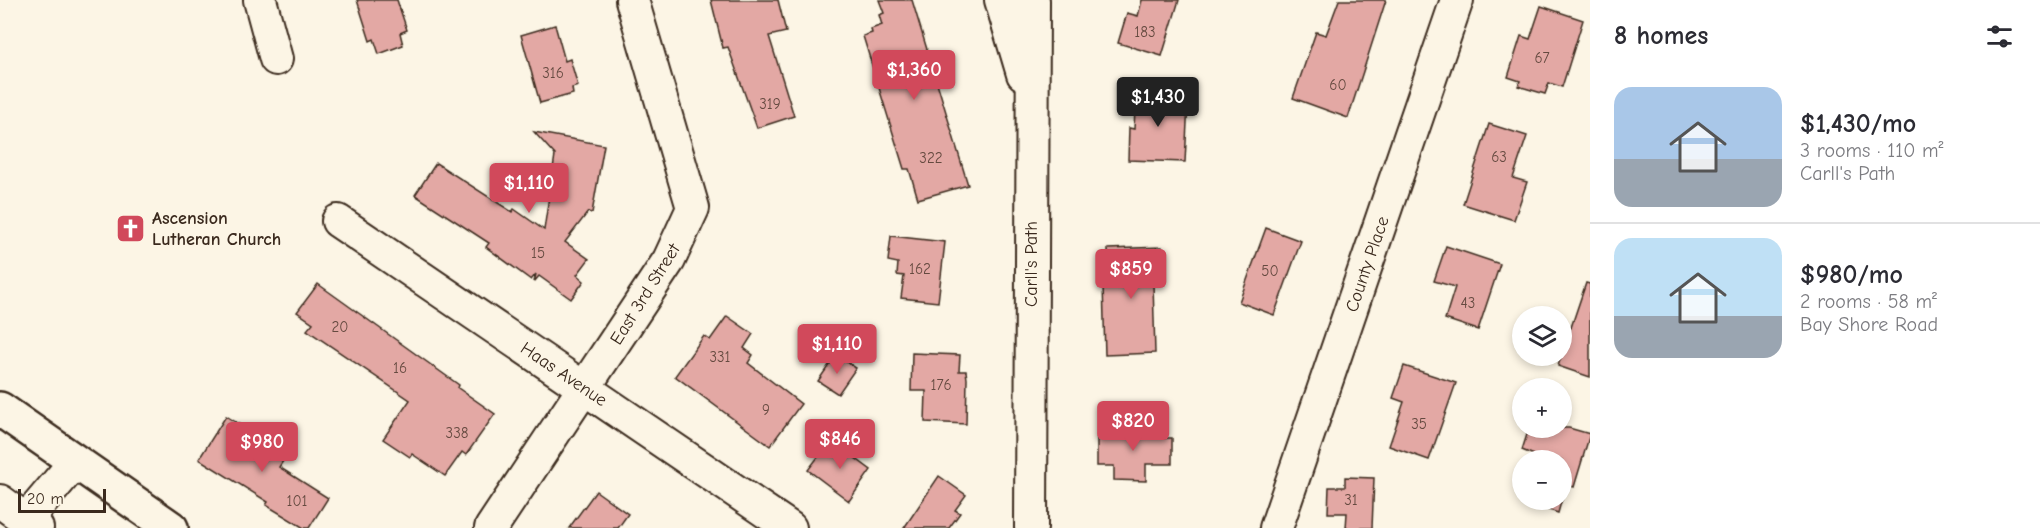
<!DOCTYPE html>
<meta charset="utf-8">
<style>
body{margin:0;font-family:"Comic Neue",sans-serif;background:#f7f7f7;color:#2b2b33;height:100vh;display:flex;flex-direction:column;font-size:22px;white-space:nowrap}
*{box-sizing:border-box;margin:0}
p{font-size:20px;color:#7c7c81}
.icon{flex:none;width:33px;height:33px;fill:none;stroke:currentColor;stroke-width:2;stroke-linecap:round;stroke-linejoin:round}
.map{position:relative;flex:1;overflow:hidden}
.panel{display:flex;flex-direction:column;background:#fff;width:450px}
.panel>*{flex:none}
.buttons{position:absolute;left:1512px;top:306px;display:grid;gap:12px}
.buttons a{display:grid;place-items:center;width:60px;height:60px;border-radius:50%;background:#fff;box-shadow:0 3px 9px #0003;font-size:30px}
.scale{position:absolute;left:18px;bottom:15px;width:88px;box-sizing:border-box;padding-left:6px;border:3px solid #3b2a1e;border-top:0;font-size:16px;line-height:21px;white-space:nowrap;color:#3b2a1e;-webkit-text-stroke:4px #fcf5e5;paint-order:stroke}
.price{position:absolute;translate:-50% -51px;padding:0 14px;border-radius:6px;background:#d1495b;color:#fff;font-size:20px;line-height:39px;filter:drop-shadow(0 2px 3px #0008)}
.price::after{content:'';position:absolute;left:50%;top:36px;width:18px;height:14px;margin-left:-9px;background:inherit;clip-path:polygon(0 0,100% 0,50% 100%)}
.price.active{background:#222;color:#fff}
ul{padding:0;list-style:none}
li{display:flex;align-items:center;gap:18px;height:150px;padding:0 24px}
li+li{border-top:2px solid #e1e1e2}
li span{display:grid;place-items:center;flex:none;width:168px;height:120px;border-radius:18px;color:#555}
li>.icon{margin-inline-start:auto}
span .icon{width:72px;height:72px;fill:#fffc;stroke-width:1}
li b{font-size:26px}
h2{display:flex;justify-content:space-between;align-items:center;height:72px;padding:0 24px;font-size:26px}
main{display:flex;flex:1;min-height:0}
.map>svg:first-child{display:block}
.building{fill:#e3a8a4;stroke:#3b2a1e;stroke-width:1.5}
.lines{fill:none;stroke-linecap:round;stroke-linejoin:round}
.minor-casing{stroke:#3b2a1e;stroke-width:36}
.major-casing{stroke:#3b2a1e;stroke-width:38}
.minor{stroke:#fcf5e5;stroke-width:32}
.major{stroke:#fcf5e5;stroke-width:33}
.labels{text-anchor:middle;stroke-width:4.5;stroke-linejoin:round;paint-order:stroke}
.number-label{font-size:15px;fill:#654a40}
.poi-label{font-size:18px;font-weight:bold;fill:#3b2a1e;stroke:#fcf5e5;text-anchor:start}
.street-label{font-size:18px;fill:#3b2a1e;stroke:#fcf5e5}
</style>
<main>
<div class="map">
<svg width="1590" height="528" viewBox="0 0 1590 528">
<rect width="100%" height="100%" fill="#fcf5e5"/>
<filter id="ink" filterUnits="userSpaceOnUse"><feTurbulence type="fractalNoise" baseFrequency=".0167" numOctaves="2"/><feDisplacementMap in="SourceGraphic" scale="12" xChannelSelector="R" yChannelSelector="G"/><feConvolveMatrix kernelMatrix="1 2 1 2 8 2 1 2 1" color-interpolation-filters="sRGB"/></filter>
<g filter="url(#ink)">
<g class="building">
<polygon points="357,0 397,0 407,30 400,33 403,45 379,54 374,39 370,41"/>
<polygon points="711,0 778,0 786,32 769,36 794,116 757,128 728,47 723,48"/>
<polygon points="879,0 912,0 968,185 918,199 909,169 904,169 863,36 872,33 871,29 882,25 879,15 884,13"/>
<polygon points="1142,0 1179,0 1162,56 1118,43 1127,13 1138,16"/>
<polygon points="1339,0 1386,0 1348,118 1293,98 1316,32 1326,35"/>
<polygon points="1541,6 1583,20 1562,87 1549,83 1545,94 1518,86 1520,81 1508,77 1521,36 1530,39"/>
<polygon points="555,25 565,61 570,59 578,86 572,88 573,94 540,103 521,35"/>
<polygon points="1136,90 1173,92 1172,102 1188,103 1185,162 1128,160 1129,128 1134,129"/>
<polygon points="1489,124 1527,136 1513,178 1527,182 1514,220 1463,204"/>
<polygon points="534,132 604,145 592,213 588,212 565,242 589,259 577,275 584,281 571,299 539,276 534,282 536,274 531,280 486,247 489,243 415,195 436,163 512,212 514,209 544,230 555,155"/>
<polygon points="1266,228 1301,241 1274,315 1239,302"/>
<polygon points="891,236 945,242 938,302 901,298 904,276 897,275 898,263 888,261"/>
<polygon points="1446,246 1500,264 1478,330 1445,319 1455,287 1434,281"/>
<polygon points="1162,247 1163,283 1153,284 1155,353 1105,355 1103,284 1109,284 1108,249"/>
<polygon points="1586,283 1590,284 1590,377 1558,366"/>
<polygon points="318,284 459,385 458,388 495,414 466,455 462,452 445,476 412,454 410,457 383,439 410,400 307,330 313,323 297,312"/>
<polygon points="727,316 753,334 744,348 753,355 748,363 801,404 770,446 675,376 704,336 710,340"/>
<polygon points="912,353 960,355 959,371 966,371 967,379 966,424 925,422 926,391 911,391"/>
<polygon points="836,355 856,368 838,394 818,381"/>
<polygon points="1404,366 1456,383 1429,460 1389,446 1404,402 1393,398"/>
<polygon points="226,416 287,455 279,467 328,498 309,528 304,528 266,505 268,502 199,459"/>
<polygon points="1111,426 1149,427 1149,438 1172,438 1172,464 1146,464 1146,481 1114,480 1114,466 1097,466 1097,438 1111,438"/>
<polygon points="1529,428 1569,428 1590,434 1574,487 1566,484 1558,513 1528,503 1530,500 1562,500 1562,460 1533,460 1534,455 1522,450"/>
<polygon points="831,440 871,470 849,501 808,470"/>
<polygon points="939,476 966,495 955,510 960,513 949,528 904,528"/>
<polygon points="1345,477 1374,478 1372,528 1346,528 1347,513 1328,513 1329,487 1345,487"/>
<polygon points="596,491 628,514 618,528 569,528"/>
</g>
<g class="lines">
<defs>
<g id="minor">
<polyline points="260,0 276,59"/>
<polyline points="1001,0 1023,74"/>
<polyline points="338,221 790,528"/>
<polyline points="0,501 37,528"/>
<polyline points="26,520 75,462"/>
<polyline points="491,528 669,260 693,208 632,0"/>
<polyline points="1031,528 1033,0"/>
<polyline points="1276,528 1457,0"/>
</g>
<polyline id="major" points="0,409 171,528"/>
</defs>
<use href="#minor" class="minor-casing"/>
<use href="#major" class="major-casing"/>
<use href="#minor" class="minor"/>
<use href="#major" class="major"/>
</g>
</g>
<defs>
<symbol id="church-square" viewBox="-11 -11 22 22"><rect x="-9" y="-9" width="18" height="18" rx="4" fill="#d1495b" stroke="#fcf5e5"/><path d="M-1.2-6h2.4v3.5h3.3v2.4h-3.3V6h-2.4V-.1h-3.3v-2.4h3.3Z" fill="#fff"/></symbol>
</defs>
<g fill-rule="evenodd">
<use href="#church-square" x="114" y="212" width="33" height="33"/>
</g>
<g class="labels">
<g class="number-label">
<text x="1145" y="37">183</text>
<text x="1542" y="63">67</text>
<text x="553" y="78">316</text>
<text x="1338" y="90">60</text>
<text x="770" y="109">319</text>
<text x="1499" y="162">63</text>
<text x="931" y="163">322</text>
<text x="538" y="258">15</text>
<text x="920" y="274">162</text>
<text x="1270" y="276">50</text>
<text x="1468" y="308">43</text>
<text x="340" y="332">20</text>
<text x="720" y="362">331</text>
<text x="400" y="373">16</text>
<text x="941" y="390">176</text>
<text x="766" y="415">9</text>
<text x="1419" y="429">35</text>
<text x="457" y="438">338</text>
<text x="1351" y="505">31</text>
<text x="297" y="506">101</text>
</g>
<g class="poi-label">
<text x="152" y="224">Ascension<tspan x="152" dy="21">Lutheran Church</tspan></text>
</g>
<g class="street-label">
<text transform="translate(1031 264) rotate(-90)" y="6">Carll's Path</text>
<text transform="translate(1367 264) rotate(-71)" y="6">County Place</text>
<text transform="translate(645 294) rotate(-58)" y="6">East 3rd Street</text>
<text transform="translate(564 374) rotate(34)" y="6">Haas Avenue</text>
</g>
</g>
</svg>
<div class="buttons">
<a><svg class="icon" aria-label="layers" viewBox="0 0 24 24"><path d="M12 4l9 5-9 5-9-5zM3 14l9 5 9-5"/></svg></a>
<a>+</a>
<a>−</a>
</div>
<div class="scale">20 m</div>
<b class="price" style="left:914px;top:101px">$1,360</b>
<b class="price active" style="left:1158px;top:128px">$1,430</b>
<b class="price" style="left:529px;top:214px">$1,110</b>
<b class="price" style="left:1131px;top:300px">$859</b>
<b class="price" style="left:837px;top:375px">$1,110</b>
<b class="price" style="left:1133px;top:452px">$820</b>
<b class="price" style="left:840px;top:470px">$846</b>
<b class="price" style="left:262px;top:473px">$980</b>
</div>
<section class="panel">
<h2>8 homes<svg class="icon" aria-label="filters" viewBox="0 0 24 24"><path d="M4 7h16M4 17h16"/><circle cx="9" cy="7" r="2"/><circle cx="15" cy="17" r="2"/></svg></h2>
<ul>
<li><span style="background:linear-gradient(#a9c7e8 60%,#9aa5b1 0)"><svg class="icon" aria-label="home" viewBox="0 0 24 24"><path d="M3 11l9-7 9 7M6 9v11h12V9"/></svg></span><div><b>$1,430/mo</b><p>3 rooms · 110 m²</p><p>Carll's Path</p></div></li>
<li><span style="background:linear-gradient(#bfe0f5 65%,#9aa5b1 0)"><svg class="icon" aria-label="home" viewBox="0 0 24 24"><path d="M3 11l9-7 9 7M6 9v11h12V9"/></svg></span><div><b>$980/mo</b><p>2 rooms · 58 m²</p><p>Bay Shore Road</p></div></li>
</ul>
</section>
</main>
